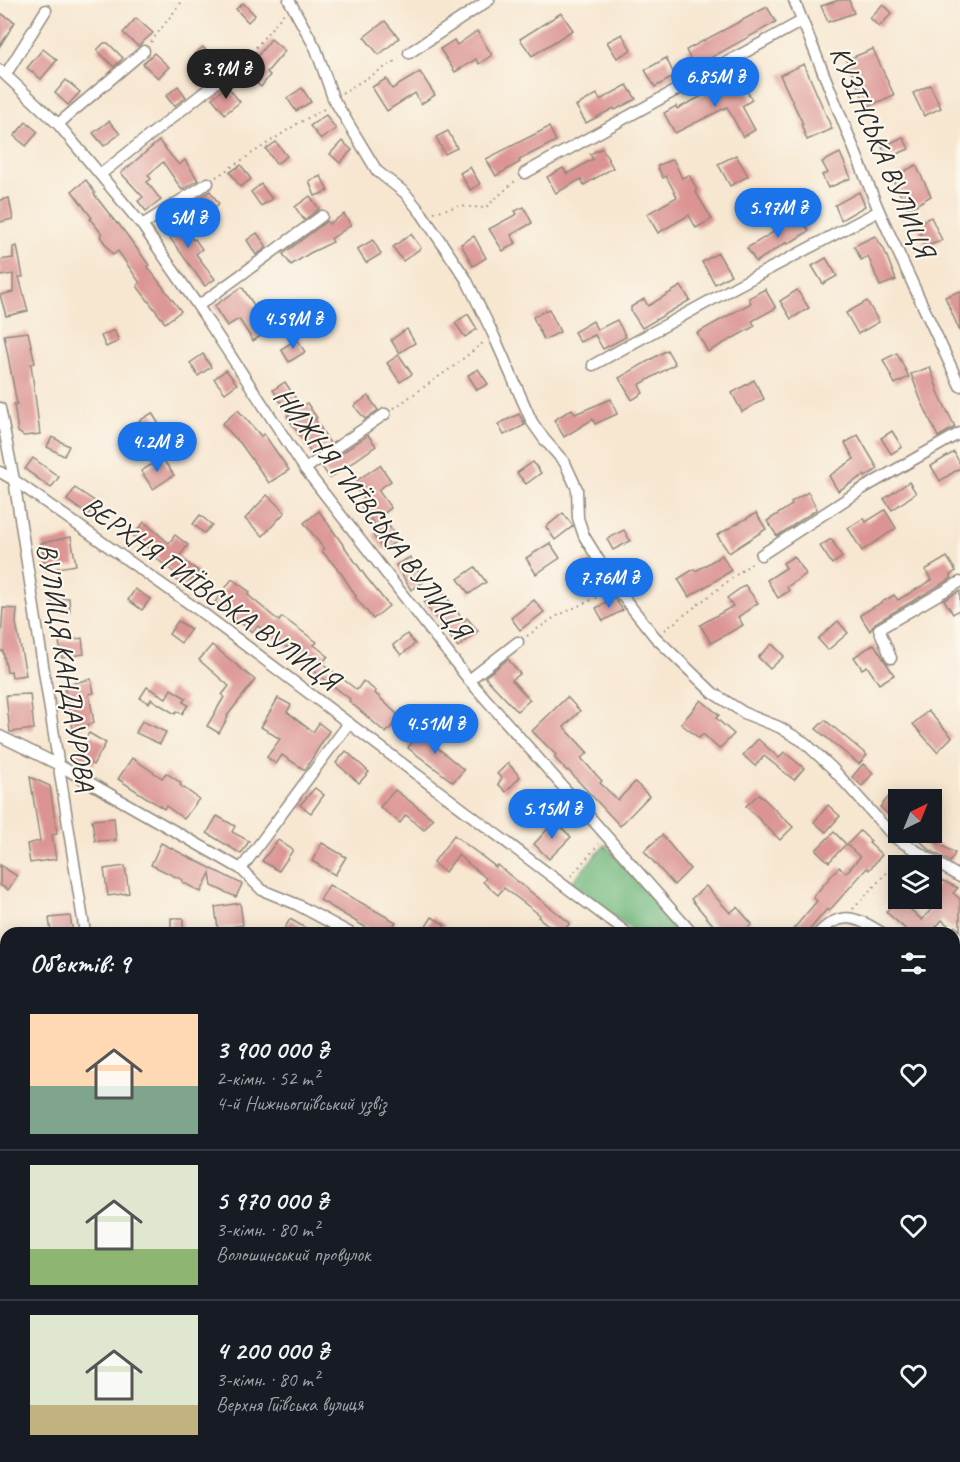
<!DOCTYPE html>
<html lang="uk">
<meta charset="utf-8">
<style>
body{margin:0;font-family:Caveat,sans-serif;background:#242831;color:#f1f3f6;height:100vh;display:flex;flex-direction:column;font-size:22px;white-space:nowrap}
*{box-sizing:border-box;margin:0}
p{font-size:20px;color:#9ea1a6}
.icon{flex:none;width:33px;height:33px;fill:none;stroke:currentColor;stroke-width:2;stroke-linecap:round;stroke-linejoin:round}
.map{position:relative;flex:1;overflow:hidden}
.side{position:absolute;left:0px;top:927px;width:960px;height:536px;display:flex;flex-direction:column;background:#171b24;border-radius:18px 18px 0 0;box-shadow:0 3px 15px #0003}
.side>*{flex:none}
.needle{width:39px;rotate:43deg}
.tools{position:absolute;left:888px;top:789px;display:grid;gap:12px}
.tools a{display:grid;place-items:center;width:54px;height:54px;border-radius:0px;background:#171b24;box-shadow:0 3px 15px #0003;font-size:30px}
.price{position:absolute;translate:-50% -51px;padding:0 14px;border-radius:21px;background:#1a73e8;color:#fff;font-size:20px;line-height:39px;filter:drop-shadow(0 2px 3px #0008)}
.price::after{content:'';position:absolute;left:50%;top:36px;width:18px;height:14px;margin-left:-9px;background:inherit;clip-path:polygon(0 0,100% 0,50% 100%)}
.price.on{background:#222;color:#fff}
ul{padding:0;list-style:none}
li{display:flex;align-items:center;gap:18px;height:150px;padding:0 30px}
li+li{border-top:2px solid #363941}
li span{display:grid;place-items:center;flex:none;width:168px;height:120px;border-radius:0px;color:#555}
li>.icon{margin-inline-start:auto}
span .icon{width:72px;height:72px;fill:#fffc;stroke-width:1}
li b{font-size:26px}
h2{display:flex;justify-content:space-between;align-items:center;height:72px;padding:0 30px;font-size:26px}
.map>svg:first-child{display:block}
.green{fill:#8fda97;stroke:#5d8261;stroke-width:1.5}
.forest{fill:#73ba80;stroke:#4f7256;stroke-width:1.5}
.building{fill:#dc9493}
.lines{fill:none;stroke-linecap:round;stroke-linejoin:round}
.minor-casing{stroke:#91897e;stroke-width:13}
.path{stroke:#91897e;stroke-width:2;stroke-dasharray:1.5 4.5;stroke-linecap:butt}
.minor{stroke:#fff;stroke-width:10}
.labels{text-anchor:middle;stroke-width:4.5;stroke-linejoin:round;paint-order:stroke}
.street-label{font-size:28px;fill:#2b2b2b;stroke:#fbf7ec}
</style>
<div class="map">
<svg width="960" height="1462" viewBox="0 0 960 1462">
<rect width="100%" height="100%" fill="#fbf7ec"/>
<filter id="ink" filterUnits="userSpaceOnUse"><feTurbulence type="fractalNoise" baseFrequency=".0167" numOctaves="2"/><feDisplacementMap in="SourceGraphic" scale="12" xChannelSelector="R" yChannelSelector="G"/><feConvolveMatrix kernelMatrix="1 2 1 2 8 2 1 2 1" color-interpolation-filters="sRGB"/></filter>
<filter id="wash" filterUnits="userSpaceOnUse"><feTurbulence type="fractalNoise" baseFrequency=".008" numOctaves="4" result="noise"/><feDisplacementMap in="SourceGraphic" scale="24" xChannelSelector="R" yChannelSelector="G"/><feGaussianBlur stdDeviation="1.35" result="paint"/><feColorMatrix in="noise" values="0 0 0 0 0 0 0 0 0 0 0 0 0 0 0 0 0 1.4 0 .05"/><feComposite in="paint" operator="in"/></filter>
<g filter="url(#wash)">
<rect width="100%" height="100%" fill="#f7e7d1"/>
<polygon class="green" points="384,1457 384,1456 856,1457 854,1462 384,1462"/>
<polygon class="forest" points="605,845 684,933 636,933 570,884"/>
<g id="blocks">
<g class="building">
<polygon points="839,0 849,0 854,13 828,22 821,6"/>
<polygon points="243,3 255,15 248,22 236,9"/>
<polygon points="883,4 892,13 879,27 870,18"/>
<polygon points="767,7 776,22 694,67 686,50"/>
<polygon points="0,13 15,22 0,46"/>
<polygon points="561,13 573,30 532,56 520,39"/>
<polygon points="136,18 153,33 138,46 123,33"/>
<polygon points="385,21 399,38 379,55 364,37"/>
<polygon points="477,31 492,55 479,64 476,59 455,72 440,49 454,40 457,45"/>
<polygon points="622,34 631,50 617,58 607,42"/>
<polygon points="271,39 285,51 267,72 270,75 261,87 244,73"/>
<polygon points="104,43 108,43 123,58 114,67 97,50"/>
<polygon points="203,47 213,59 204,66 194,54"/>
<polygon points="43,49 57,60 41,79 27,68"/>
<polygon points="873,49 894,95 867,107 846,60"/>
<polygon points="154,53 169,67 158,78 143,64"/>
<polygon points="666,58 675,76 655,87 645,70"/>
<polygon points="804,64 832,129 807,140 801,124 803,124 780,75"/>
<polygon points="420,72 435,95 421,104 415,93 387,111 372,87 386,79 392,89"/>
<polygon points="739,77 752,100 742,106 755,130 743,137 727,107 675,133 664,113 676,106 677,109"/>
<polygon points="66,80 80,92 68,105 55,93"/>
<polygon points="627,85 636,99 615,110 614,108 586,123 576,106 597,94 600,100"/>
<polygon points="930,85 941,108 924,116 913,93"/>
<polygon points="178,86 186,97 174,106 166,96"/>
<polygon points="227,86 240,102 225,114 212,98"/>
<polygon points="302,88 311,102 296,111 287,98"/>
<polygon points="326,115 336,129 321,139 310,126"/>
<polygon points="109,121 120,134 104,146 93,133"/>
<polygon points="26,122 38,132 26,146 14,136"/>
<polygon points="549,127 556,141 519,160 520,162 496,176 486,159"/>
<polygon points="448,131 457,148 445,154 436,137"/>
<polygon points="903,137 909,149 887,158 882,147"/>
<polygon points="159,141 179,165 185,160 198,180 182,190 163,162 148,175 151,179 147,182 161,200 146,211 138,201 143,197 121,173"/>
<polygon points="342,141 352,150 340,163 330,154"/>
<polygon points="276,142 287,156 276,164 266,149"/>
<polygon points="602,148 613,168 584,185 581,179 556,193 547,177 563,168 567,174 593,159 590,154"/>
<polygon points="840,153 851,178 828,188 822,175 828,173 822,162"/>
<polygon points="736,155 748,176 730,186 718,164"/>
<polygon points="673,159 682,178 689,175 697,190 695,191 712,219 696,228 689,215 658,233 647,214 677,197 666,176 663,178 657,166"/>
<polygon points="241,165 251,179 240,187 230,172"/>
<polygon points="916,165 931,196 911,208 907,208 892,178"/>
<polygon points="470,167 480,184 470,190 460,173"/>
<polygon points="321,176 328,191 315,196 309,181"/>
<polygon points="86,180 95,193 94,194 117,224 118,223 149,265 147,266 181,311 165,323 137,286 140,283 118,251 113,255 100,236 102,234 90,219 92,218 72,191"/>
<polygon points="261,184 272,199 261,206 251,192"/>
<polygon points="210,191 219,204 204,214 194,201"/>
<polygon points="859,192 865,206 841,220 835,205"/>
<polygon points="310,196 319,209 304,220 295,207"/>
<polygon points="9,198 13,219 0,222 0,200"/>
<polygon points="524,207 532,223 511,235 516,243 503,251 489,229 517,214 515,211"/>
<polygon points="344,214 351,225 331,239 333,242 310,253 291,265 283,254 327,221 329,224"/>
<polygon points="800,216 809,231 788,244 787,242 756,262 747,248"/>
<polygon points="176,217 193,240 195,239 202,249 196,254 215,279 205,286 162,227"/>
<polygon points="931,217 942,240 926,247 916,224"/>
<polygon points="257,233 267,247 256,255 247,240"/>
<polygon points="411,234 421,248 403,261 393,247"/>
<polygon points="474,236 486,258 473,266 461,244"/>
<polygon points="875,236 884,249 896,280 880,286 868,256 861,260 854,246"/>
<polygon points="373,240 381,254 366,263 357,249"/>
<polygon points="17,246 23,277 19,277 28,311 6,316 0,295 13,292 13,274 0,276 0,260 13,258 13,247"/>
<polygon points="718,253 731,275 715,284 702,262"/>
<polygon points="826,258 837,276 823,284 812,266"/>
<polygon points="681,286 690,300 642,328 631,311 631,307 644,299 648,306"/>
<polygon points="242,287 259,313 267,307 279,324 253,341 239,319 227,326 214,306"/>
<polygon points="765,289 776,308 752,321 755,326 708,352 697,333 751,303 749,298"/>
<polygon points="797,290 809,308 791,319 780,301"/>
<polygon points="960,291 960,332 945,297"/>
<polygon points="867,301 879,322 858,334 846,313"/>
<polygon points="549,309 560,332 544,340 533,317"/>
<polygon points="468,314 477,329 465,337 455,323"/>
<polygon points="617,320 626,337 603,349 595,335 580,342 574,332 593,321 597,330"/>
<polygon points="407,329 415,343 399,353 391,340"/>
<polygon points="114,330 119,341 106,347 101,336"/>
<polygon points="28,332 35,363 31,364 40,434 24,436 18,432 14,404 17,404 4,335"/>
<polygon points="297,339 305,352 289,362 281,349"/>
<polygon points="667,350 675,364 639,385 643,393 632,400 619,378"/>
<polygon points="897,353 909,377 895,384 883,360"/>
<polygon points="203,354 211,367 198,376 190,363"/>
<polygon points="399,355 412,374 400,382 387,363"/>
<polygon points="930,367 939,394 955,427 938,437 920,398 911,374"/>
<polygon points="478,369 488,384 477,390 468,375"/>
<polygon points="226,370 237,384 225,393 214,379"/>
<polygon points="754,380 764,399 742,412 732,393"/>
<polygon points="285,382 301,407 307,403 317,418 315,419 330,443 312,455 287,416 289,415 273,390"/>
<polygon points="368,396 378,410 365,419 354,406"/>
<polygon points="611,399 617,414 595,424 593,419 564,437 554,420 572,409 575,414"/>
<polygon points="238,410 261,436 264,434 289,470 269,483 241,444 222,424"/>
<polygon points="152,413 165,434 142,448 129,427"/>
<polygon points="519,414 525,425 504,435 498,424"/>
<polygon points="892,431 902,447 891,454 881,438"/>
<polygon points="368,435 376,446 330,478 322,467"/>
<polygon points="858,435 878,469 865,477 864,475 838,491 829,476 854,459 845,443"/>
<polygon points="52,437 69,446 64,456 47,447"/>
<polygon points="954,452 960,464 960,468 940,481 931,466"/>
<polygon points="33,458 59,477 51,488 25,469"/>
<polygon points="162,458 174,475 153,489 141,471"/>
<polygon points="533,462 541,473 526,484 517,473"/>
<polygon points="380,465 391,481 378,490 391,508 382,515 398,540 383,550 373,535 379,531 362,507 367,504 353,483"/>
<polygon points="909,482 916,493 892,510 884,499"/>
<polygon points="75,488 96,502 88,515 67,500"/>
<polygon points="808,492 817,509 777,536 767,521 792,505 791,502"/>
<polygon points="267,495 285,512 263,536 245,519"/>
<polygon points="885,510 896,528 862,551 848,528 864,518 866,522"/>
<polygon points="319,511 366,577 389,606 373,619 355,597 356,596 341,573 322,551 324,549 304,523"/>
<polygon points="563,513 573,526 555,540 546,527"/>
<polygon points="756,513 766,529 729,553 717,535"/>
<polygon points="200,515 212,525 204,533 193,524"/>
<polygon points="144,522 169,543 175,535 188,545 179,557 198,571 187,588 174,578 176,574 157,559 158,556 133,536"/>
<polygon points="624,530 630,541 613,550 607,539"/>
<polygon points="71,537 76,565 46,570 41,543"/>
<polygon points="831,539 842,557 832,564 820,546"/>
<polygon points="550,543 560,558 536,574 526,558"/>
<polygon points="722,555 731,571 689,597 678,579 694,569 696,571"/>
<polygon points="794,556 806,574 787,587 789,591 778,598 767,580 786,568 783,563"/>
<polygon points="410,557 425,581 411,590 396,565"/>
<polygon points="947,557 956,571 950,575 952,578 875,623 870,631 860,615 894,595 898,600 932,580 925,570"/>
<polygon points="588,558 598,573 586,580 576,565"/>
<polygon points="475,567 486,582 469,594 458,579"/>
<polygon points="232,579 250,592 248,595 279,621 282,617 317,642 314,645 328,656 322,663 357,690 363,681 376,691 375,693 400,717 386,733 349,701 350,699 295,656 296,654 258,626 252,632 215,602"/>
<polygon points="745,585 758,603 738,617 743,625 711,643 700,625 733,606 727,598"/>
<polygon points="135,589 150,599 142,610 128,600"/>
<polygon points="442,591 464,621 467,618 478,631 458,647 424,603"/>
<polygon points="960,591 960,609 953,614 944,600"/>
<polygon points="52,598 69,598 70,612 53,612"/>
<polygon points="614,598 623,610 603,621 596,608"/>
<polygon points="534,600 544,612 520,630 511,618"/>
<polygon points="3,608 17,609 16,623 26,675 12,677 11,671 7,672 3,651 0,651"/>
<polygon points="178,621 191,629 181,643 169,634"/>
<polygon points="838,621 848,633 828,650 818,639"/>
<polygon points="407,634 415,644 401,655 393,645"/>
<polygon points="82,638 84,654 62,658 59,642"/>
<polygon points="772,644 784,656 770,669 758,657"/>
<polygon points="874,644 894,675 879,684 867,666 862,669 854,657"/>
<polygon points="212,645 255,680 227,716 228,717 219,733 207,726 224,697 222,695 229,686 199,660"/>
<polygon points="508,659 520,674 512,680 530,700 517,711 485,677"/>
<polygon points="91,679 94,693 89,694 94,723 73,729 64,685"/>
<polygon points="147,687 166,698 171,689 186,698 183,702 188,705 182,714 177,711 175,714 151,699 149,703 140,698"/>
<polygon points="30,694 34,729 10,732 6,695"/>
<polygon points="567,697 580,711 564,727 588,753 581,758 602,781 600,783 618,800 635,782 649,796 620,826 568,770 567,771 554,757 556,755 532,731"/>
<polygon points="278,698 291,705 287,712 313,732 319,723 329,731 305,770 282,755 276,764 267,757 280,739 261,727"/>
<polygon points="701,700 719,715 716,718 734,734 719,749 703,734 699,738 681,724"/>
<polygon points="928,711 952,737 937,752 913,724"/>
<polygon points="825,720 867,755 859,764 816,729"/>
<polygon points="142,721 166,732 160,744 136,733"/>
<polygon points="423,726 436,735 431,742 464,770 453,782 408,748"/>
<polygon points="89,733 106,743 93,765 75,754"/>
<polygon points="758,739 779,758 784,752 804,768 794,780 764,756 755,766 743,755"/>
<polygon points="346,751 369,772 359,783 336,763"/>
<polygon points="132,758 162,778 166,773 181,783 180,785 199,799 184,819 166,806 164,809 118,779"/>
<polygon points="508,763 520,777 506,792 498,784 502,778 497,774"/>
<polygon points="863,764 873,773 862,786 852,777"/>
<polygon points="30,777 50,786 57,834 52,835 56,859 30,863 27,844 40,841"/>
<polygon points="315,788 324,795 311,813 300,805"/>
<polygon points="395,790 433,819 424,830 406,815 400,823 380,807"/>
<polygon points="759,794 793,827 780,840 746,806"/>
<polygon points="891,794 898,801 898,807 890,816 880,807"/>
<polygon points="828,805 840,816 826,832 814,822"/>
<polygon points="217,816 235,826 232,832 249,841 241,854 207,833"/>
<polygon points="114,818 116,840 95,841 92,820"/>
<polygon points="555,821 571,837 549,859 534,844"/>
<polygon points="860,831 871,841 869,843 882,855 869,870 867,868 829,911 827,909 807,933 790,933 817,901 813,897 839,867 846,873 860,857 847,845"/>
<polygon points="834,832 846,844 829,862 816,850"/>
<polygon points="910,832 936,832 930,839 955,853 950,862 930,850"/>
<polygon points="454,835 496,867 497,865 570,923 562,933 558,933 538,917 540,915 504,888 498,895 483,882 486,878 458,855 445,872 433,863"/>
<polygon points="662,835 690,869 674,885 644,851"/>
<polygon points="278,840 293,850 279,871 262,861"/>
<polygon points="161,843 242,884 236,897 212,886 210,873 201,892 182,882 183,880 151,865"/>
<polygon points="322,843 346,857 335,875 312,861"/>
<polygon points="0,865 17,876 8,890 0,885"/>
<polygon points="125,866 129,893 108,896 104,869"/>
<polygon points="941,880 958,888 953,893 960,899 960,931 955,926 952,929 942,920 931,933 910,933 886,912 898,898 922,920 936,904 932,900 932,891"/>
<polygon points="329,885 396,922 389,933 375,933 320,900"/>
<polygon points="706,886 730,913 737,907 752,924 742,933 720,933 691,899"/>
<polygon points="240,903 243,925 218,929 215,907"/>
<polygon points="70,916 73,933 51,933 49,918"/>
<polygon points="432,917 445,925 440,933 422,933"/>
<rect x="171" y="918" width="12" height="15"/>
<polygon points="290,919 314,933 282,933"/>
</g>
</g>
</g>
<g filter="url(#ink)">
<use href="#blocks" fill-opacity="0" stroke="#91897e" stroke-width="1.5"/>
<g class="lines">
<defs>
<g id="minor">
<polyline points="289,0 316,49 333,98 377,171 405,193 422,214 466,279 493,334 532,422 544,439 565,463 577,489 578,518 584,536 616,588 655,637 713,693 746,714 779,727 804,742 832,768 895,838 960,877"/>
<polyline points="794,0 879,211 960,386"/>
<polyline points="409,53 489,0"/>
<polyline points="0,70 58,124 142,225 198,306 305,469 469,680 692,933"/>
<polyline points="6,74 46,10"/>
<polyline points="58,124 144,51"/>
<polyline points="525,173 802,21"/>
<polyline points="101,174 246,59"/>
<polyline points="142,225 208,183"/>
<polyline points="198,306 322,216"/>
<polyline points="593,365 735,287 879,211"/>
<polyline points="0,408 14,480 85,933"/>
<polyline points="305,469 385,414"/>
<polyline points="0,472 14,480 204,614 627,933"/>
<polyline points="761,555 862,489 960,433"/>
<polyline points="891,658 879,629 960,582"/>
<polyline points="469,680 518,642"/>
<polyline points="0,736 57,764 241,869 262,890 296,904 350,933"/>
<polyline points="241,869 349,723"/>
<path d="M819,933C841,910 858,917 882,933"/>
<polyline points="954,1233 960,1246"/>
<polyline points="954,1282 960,1283"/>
<polyline points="0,1413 6,1402"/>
<polyline points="365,1456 366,1462"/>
<polyline points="864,1462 866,1456"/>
</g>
</defs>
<use href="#minor" class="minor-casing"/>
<g class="path">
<polyline points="151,42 183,0"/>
<polyline points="252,52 285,12"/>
<polyline points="342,93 399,59"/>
<polyline points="216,177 297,124 328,107"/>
<polyline points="434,212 459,206 485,208 516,180"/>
<polyline points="394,408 454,366 484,342"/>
<polyline points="665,630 753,562"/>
<polyline points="527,636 555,617 606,593"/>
<polyline points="571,876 599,844"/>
<polyline points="853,909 902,856"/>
<polyline points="419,1456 419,1462"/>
<polyline points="553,1456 557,1462"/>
<polyline points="474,1462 474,1456"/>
<polyline points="498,1462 501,1456"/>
<polyline points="730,1462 732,1456"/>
</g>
<use href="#minor" class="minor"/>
</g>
</g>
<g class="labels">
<g class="street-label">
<text transform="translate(883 151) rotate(67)" y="10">КУЗІНСЬКА ВУЛИЦЯ</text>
<text transform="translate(373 512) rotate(53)" y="10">НИЖНЯ ГИЇВСЬКА ВУЛИЦЯ</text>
<text transform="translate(211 592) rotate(36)" y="10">ВЕРХНЯ ГИЇВСЬКА ВУЛИЦЯ</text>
<text transform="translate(67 667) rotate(81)" y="10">ВУЛИЦЯ КАНДАУРОВА</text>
</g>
</g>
</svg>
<div class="tools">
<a><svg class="needle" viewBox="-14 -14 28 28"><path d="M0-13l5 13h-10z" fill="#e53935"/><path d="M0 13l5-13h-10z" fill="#9ea1a6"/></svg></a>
<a><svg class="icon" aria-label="layers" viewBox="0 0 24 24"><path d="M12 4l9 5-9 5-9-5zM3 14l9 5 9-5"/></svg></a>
</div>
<b class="price on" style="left:226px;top:100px">3.9M ₴</b>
<b class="price" style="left:715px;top:108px">6.85M ₴</b>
<b class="price" style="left:778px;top:239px">5.97M ₴</b>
<b class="price" style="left:188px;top:249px">5M ₴</b>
<b class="price" style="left:293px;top:350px">4.59M ₴</b>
<b class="price" style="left:157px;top:473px">4.2M ₴</b>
<b class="price" style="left:609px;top:609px">7.76M ₴</b>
<b class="price" style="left:435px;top:755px">4.51M ₴</b>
<b class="price" style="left:552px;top:840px">5.15M ₴</b>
<section class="side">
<h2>Об’єктів: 9<svg class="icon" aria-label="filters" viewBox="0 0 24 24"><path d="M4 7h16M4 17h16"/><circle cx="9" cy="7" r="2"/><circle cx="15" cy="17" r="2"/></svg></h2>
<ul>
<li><span style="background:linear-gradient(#ffd9b3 60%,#7fa58c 0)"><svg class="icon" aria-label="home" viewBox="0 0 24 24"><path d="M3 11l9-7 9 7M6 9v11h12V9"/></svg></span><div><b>3 900 000 ₴</b><p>2-кімн. · 52 m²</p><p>4-й Нижньогиївський узвіз</p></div><svg class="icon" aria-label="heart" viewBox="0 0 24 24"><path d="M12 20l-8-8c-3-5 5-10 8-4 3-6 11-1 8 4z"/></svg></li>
<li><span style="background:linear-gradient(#dfe7d0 70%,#8fb573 0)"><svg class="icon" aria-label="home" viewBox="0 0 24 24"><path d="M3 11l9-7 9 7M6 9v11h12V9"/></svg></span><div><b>5 970 000 ₴</b><p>3-кімн. · 80 m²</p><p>Волошинський провулок</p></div><svg class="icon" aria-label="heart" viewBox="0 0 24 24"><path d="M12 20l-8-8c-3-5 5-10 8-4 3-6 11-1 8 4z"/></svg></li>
<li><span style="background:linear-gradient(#dfe7d0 75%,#c2b280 0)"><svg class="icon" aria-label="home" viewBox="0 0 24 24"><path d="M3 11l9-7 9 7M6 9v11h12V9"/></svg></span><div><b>4 200 000 ₴</b><p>3-кімн. · 80 m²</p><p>Верхня Гиївська вулиця</p></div><svg class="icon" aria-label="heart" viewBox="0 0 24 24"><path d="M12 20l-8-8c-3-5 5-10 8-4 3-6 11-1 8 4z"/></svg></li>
</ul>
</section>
</div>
